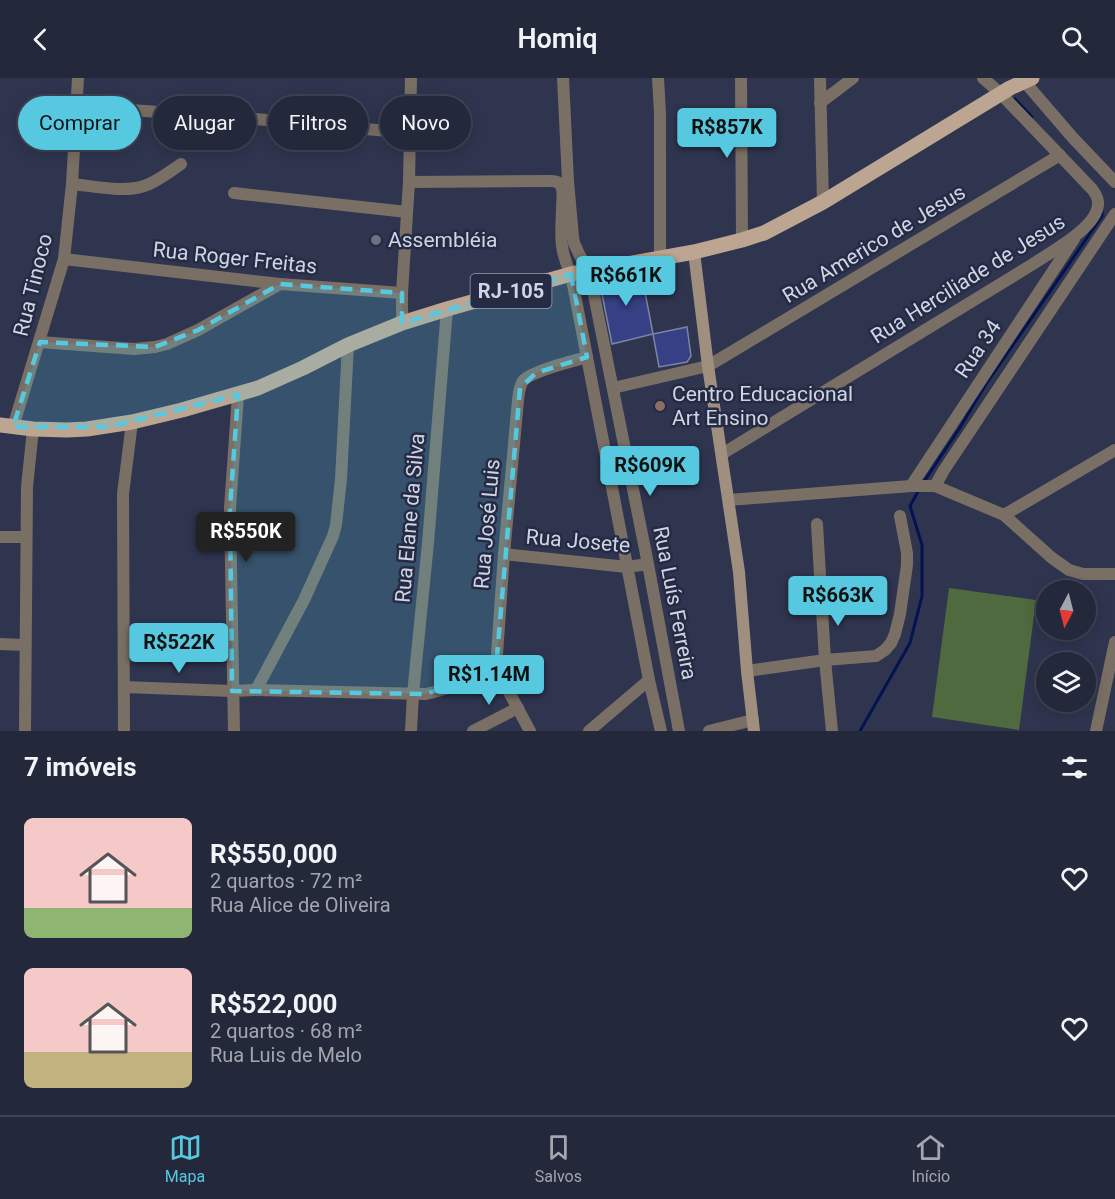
<!DOCTYPE html>
<html lang="pt">
<meta charset="utf-8">
<style>
body{margin:0;font-family:Roboto,sans-serif;background:#2f3446;color:#f1f3f6;height:100vh;display:flex;flex-direction:column;font-size:22px;white-space:nowrap}
*{box-sizing:border-box;margin:0}
p{font-size:20px;color:#a3a6af}
.icon{flex:none;width:33px;height:33px;fill:none;stroke:currentColor;stroke-width:2;stroke-linecap:round;stroke-linejoin:round}
.map{position:relative;height:653px;overflow:hidden}
.sheet{display:flex;flex-direction:column;background:#23283b;flex:1}
.sheet>*{flex:none}
.banner{position:absolute;left:18px;top:18px;width:600px;height:54px;display:flex;gap:12px}
.needle{width:39px;rotate:187deg}
.tools{position:absolute;left:1036px;top:502px;display:grid;gap:12px}
.tools a{display:grid;place-items:center;width:60px;height:60px;border-radius:50%;background:#23283b;box-shadow:0 3px 15px #0003,0 0 0 2px #404455;font-size:30px}
.price{position:absolute;translate:-50% -51px;padding:0 14px;border-radius:6px;background:#56c9e1;color:#111;font-size:20px;line-height:39px;filter:drop-shadow(0 2px 3px #0008)}
.price::after{content:'';position:absolute;left:50%;top:36px;width:18px;height:14px;margin-left:-9px;background:inherit;clip-path:polygon(0 0,100% 0,50% 100%)}
.price.active{background:#222;color:#fff}
ul{padding:0;list-style:none}
li{display:flex;align-items:center;gap:18px;height:150px;padding:0 24px}
li span{display:grid;place-items:center;flex:none;width:168px;height:120px;border-radius:9px;color:#555}
li>.icon{margin-inline-start:auto}
span .icon{width:72px;height:72px;fill:#fffc;stroke-width:1}
li b{font-size:26px}
h2{display:flex;justify-content:space-between;align-items:center;height:72px;padding:0 24px;font-size:26px}
.tag{padding:0 21px;border-radius:27px;background:#23283b;box-shadow:0 3px 15px #0003,0 0 0 2px #404455;font-size:21px;line-height:54px}
.tag.active{background:#56c9e1;color:#111}
header{display:flex;justify-content:space-between;align-items:center;height:78px;padding:0 24px;background:#23283b;font-size:27px;font-weight:600}
.dock{display:flex;justify-content:space-around;align-items:center;height:84px;border-top:2px solid #404455;background:#23283b;font-size:16px;color:#a3a6af}
.dock a{display:grid;justify-items:center;gap:3px}
.dock .active{color:#56c9e1}
.map>svg:first-child{display:block}
.green{fill:#506a3f}
.lines{fill:none;stroke-linecap:round;stroke-linejoin:round}
.stream{stroke:#031351;stroke-width:3}
.building{fill:#364084;stroke:#7e85a4;stroke-width:1.5}
.street{stroke:#7a6f65;stroke-width:12}
.secondary{stroke:#a08e7e;stroke-width:12}
.primary{stroke:#bda691;stroke-width:15}
.marked{fill:#56c9e1;fill-opacity:0.2;stroke:#56c9e1;stroke-width:4.5;stroke-dasharray:12 8;stroke-linejoin:round}
.worship-dot{fill:#6b7280;stroke:#262b44;stroke-width:2}
.education-dot{fill:#8d6e63;stroke:#262b44;stroke-width:2}
.labels{text-anchor:middle;stroke-width:5;stroke-linejoin:round;paint-order:stroke}
.shield{fill:#262b44;stroke:#9da2b5;stroke-width:1.5}
.shield-label{font-size:20px;font-weight:bold;fill:#d0d5e6}
.poi-label{font-size:21px;fill:#d0d5e6;stroke:#262b44;text-anchor:start}
.street-label{font-size:21px;fill:#d0d5e6;stroke:#262b44}
</style>
<header><svg class="icon" aria-label="back" viewBox="0 0 24 24"><path d="M15 5l-7 7 7 7"/></svg>Homiq<svg class="icon" aria-label="search" viewBox="0 0 24 24"><circle cx="10" cy="10" r="6"/><path d="M15 15l6 6"/></svg></header>
<div class="map">
<svg width="1115" height="653" viewBox="0 0 1115 653">
<rect width="100%" height="100%" fill="#2f354f"/>
<polygon class="green" points="949,510 1036,522 1019,652 932,639"/>
<g class="lines">
<g class="stream">
<polyline points="1015,21 1032,39"/>
<polyline points="923,405 959,351 986,306 1102,138 1102,133"/>
<polyline points="860,653 910,565 922,518 922,467 910,428 920,410"/>
</g>
</g>
<g class="building">
<polygon points="641,193 653,256 612,266 599,201"/>
<polygon points="687,249 691,278 687,284 659,289 653,256"/>
</g>
<g class="lines">
<g class="street">
<polyline points="563,0 568,103 573,159 574,165 580,178 589,192 648,486 679,653"/>
<polyline points="658,0 660,35 660,180"/>
<polyline points="741,0 742,162"/>
<polyline points="820,0 823,124"/>
<polyline points="1024,3 1073,60 1115,104"/>
<polyline points="820,25 853,0"/>
<polyline points="76,28 255,41 410,55"/>
<path d="M409,104L549,103C554,103 559,103 561,108C564,114 562,124 562,131C561,157 559,172 571,196L649,602L661,653"/>
<path d="M72,106C93,108 124,115 144,108C157,104 169,94 181,86"/>
<polyline points="234,115 407,134"/>
<polyline points="64,181 280,206 402,215"/>
<polyline points="402,245 402,215 409,104 411,0"/>
<polyline points="40,264 134,271 155,269 167,266 198,252 280,206"/>
<polyline points="613,310 708,288 1060,77"/>
<polyline points="13,349 64,181 72,106 78,0"/>
<path d="M722,376L1033,186C1051,174 1100,148 1098,124C1098,119 1095,115 1092,111L1001,16L983,0"/>
<polyline points="911,408 1074,161"/>
<polyline points="935,408 944,392 1115,136"/>
<polyline points="729,422 911,408 935,408 1004,437 1052,480 1069,492 1083,496 1115,496"/>
<polyline points="1004,437 1115,372"/>
<polyline points="817,446 825,582 832,653"/>
<polyline points="0,459 26,459"/>
<polyline points="504,476 627,489 648,486"/>
<polyline points="0,566 25,567"/>
<polyline points="747,593 825,582 876,578 885,572 891,565 895,556 900,536 907,487 907,475 900,438"/>
<path d="M124,609L232,613L256,612L426,616C450,611 473,600 496,590"/>
<polyline points="256,612 304,522 333,458 336,447 341,401 348,267"/>
<polyline points="25,653 27,409 33,351"/>
<polyline points="124,653 123,416 132,344"/>
<polyline points="234,653 230,430 238,317"/>
<polyline points="411,653 413,616 428,465 447,231"/>
<polyline points="473,653 518,630"/>
<path d="M530,653L496,590L504,476L518,322C519,315 519,309 523,303C531,293 573,283 587,279"/>
<polyline points="589,653 649,602"/>
<polyline points="709,653 753,642"/>
<polyline points="1096,653 1115,564"/>
</g>
<polyline class="secondary" points="694,174 708,288 739,494 747,593 754,653"/>
<polyline class="primary" points="0,347 33,351 67,352 87,351 132,344 182,332 258,310 303,290 348,267 402,245 447,231 571,196 694,174 742,162 764,155 823,124 1010,10 1032,0"/>
</g>
<path class="marked" d="M571,196L587,279L536,295L520,310L496,590L426,616L232,613L230,430L238,317L109,349H13L40,264L155,269L198,252L280,206L402,215V245Z"/>
<circle class="worship-dot" cx="376" cy="162" r="6"/>
<circle class="education-dot" cx="660" cy="328" r="6"/>
<g class="labels">
<rect class="shield" x="470.5" y="196" width="81" height="34" rx="4.5"/>
<g class="shield-label">
<text x="511" y="220">RJ-105</text>
</g>
<g class="poi-label">
<text x="388" y="169">Assembléia</text>
<text x="672" y="323">Centro Educacional<tspan x="672" dy="24">Art Ensino</tspan></text>
</g>
<g class="street-label">
<text transform="translate(874 166) rotate(-31)" y="7">Rua Americo de Jesus</text>
<text transform="translate(235 180) rotate(6)" y="7">Rua Roger Freitas</text>
<text transform="translate(968 201) rotate(-32)" y="7">Rua Herciliade de Jesus</text>
<text transform="translate(33 207) rotate(-76)" y="7">Rua Tinoco</text>
<text transform="translate(978 271) rotate(-56)" y="7">Rua 34</text>
<text transform="translate(410 440) rotate(-85)" y="7">Rua Elane da Silva</text>
<text transform="translate(487 446) rotate(-85)" y="7">Rua José Luis</text>
<text transform="translate(578 463) rotate(5)" y="7">Rua Josete</text>
<text transform="translate(675 525) rotate(79)" y="7">Rua Luís Ferreira</text>
</g>
</g>
</svg>
<div class="tools">
<a><svg class="needle" viewBox="-14 -14 28 28"><path d="M0-13l5 13h-10z" fill="#e53935"/><path d="M0 13l5-13h-10z" fill="#a3a6af"/></svg></a>
<a><svg class="icon" aria-label="layers" viewBox="0 0 24 24"><path d="M12 4l9 5-9 5-9-5zM3 14l9 5 9-5"/></svg></a>
</div>
<b class="price" style="left:727px;top:81px">R$857K</b>
<b class="price" style="left:626px;top:229px">R$661K</b>
<b class="price" style="left:650px;top:419px">R$609K</b>
<b class="price active" style="left:246px;top:485px">R$550K</b>
<b class="price" style="left:838px;top:549px">R$663K</b>
<b class="price" style="left:179px;top:596px">R$522K</b>
<b class="price" style="left:489px;top:628px">R$1.14M</b>
<div class="banner">
<a class="tag active">Comprar</a>
<a class="tag">Alugar</a>
<a class="tag">Filtros</a>
<a class="tag">Novo</a>
</div>
</div>
<section class="sheet">
<h2>7 imóveis<svg class="icon" aria-label="filters" viewBox="0 0 24 24"><path d="M4 7h16M4 17h16"/><circle cx="9" cy="7" r="2"/><circle cx="15" cy="17" r="2"/></svg></h2>
<ul>
<li><span style="background:linear-gradient(#f6c9c9 75%,#8fb573 0)"><svg class="icon" aria-label="home" viewBox="0 0 24 24"><path d="M3 11l9-7 9 7M6 9v11h12V9"/></svg></span><div><b>R$550,000</b><p>2 quartos · 72 m²</p><p>Rua Alice de Oliveira</p></div><svg class="icon" aria-label="heart" viewBox="0 0 24 24"><path d="M12 20l-8-8c-3-5 5-10 8-4 3-6 11-1 8 4z"/></svg></li>
<li><span style="background:linear-gradient(#f6c9c9 70%,#c2b280 0)"><svg class="icon" aria-label="home" viewBox="0 0 24 24"><path d="M3 11l9-7 9 7M6 9v11h12V9"/></svg></span><div><b>R$522,000</b><p>2 quartos · 68 m²</p><p>Rua Luis de Melo</p></div><svg class="icon" aria-label="heart" viewBox="0 0 24 24"><path d="M12 20l-8-8c-3-5 5-10 8-4 3-6 11-1 8 4z"/></svg></li>
</ul>
</section>
<nav class="dock">
<a class="active"><svg class="icon" aria-label="map" viewBox="0 0 24 24"><path d="M3 6l6-2 6 2 6-2v14l-6 2-6-2-6 2zM9 4v14M15 6v14"/></svg>Mapa</a>
<a><svg class="icon" aria-label="saved" viewBox="0 0 24 24"><path d="M7 4h10v16l-5-4-5 4z"/></svg>Salvos</a>
<a><svg class="icon" aria-label="home" viewBox="0 0 24 24"><path d="M3 11l9-7 9 7M6 9v11h12V9"/></svg>Início</a>
</nav>
